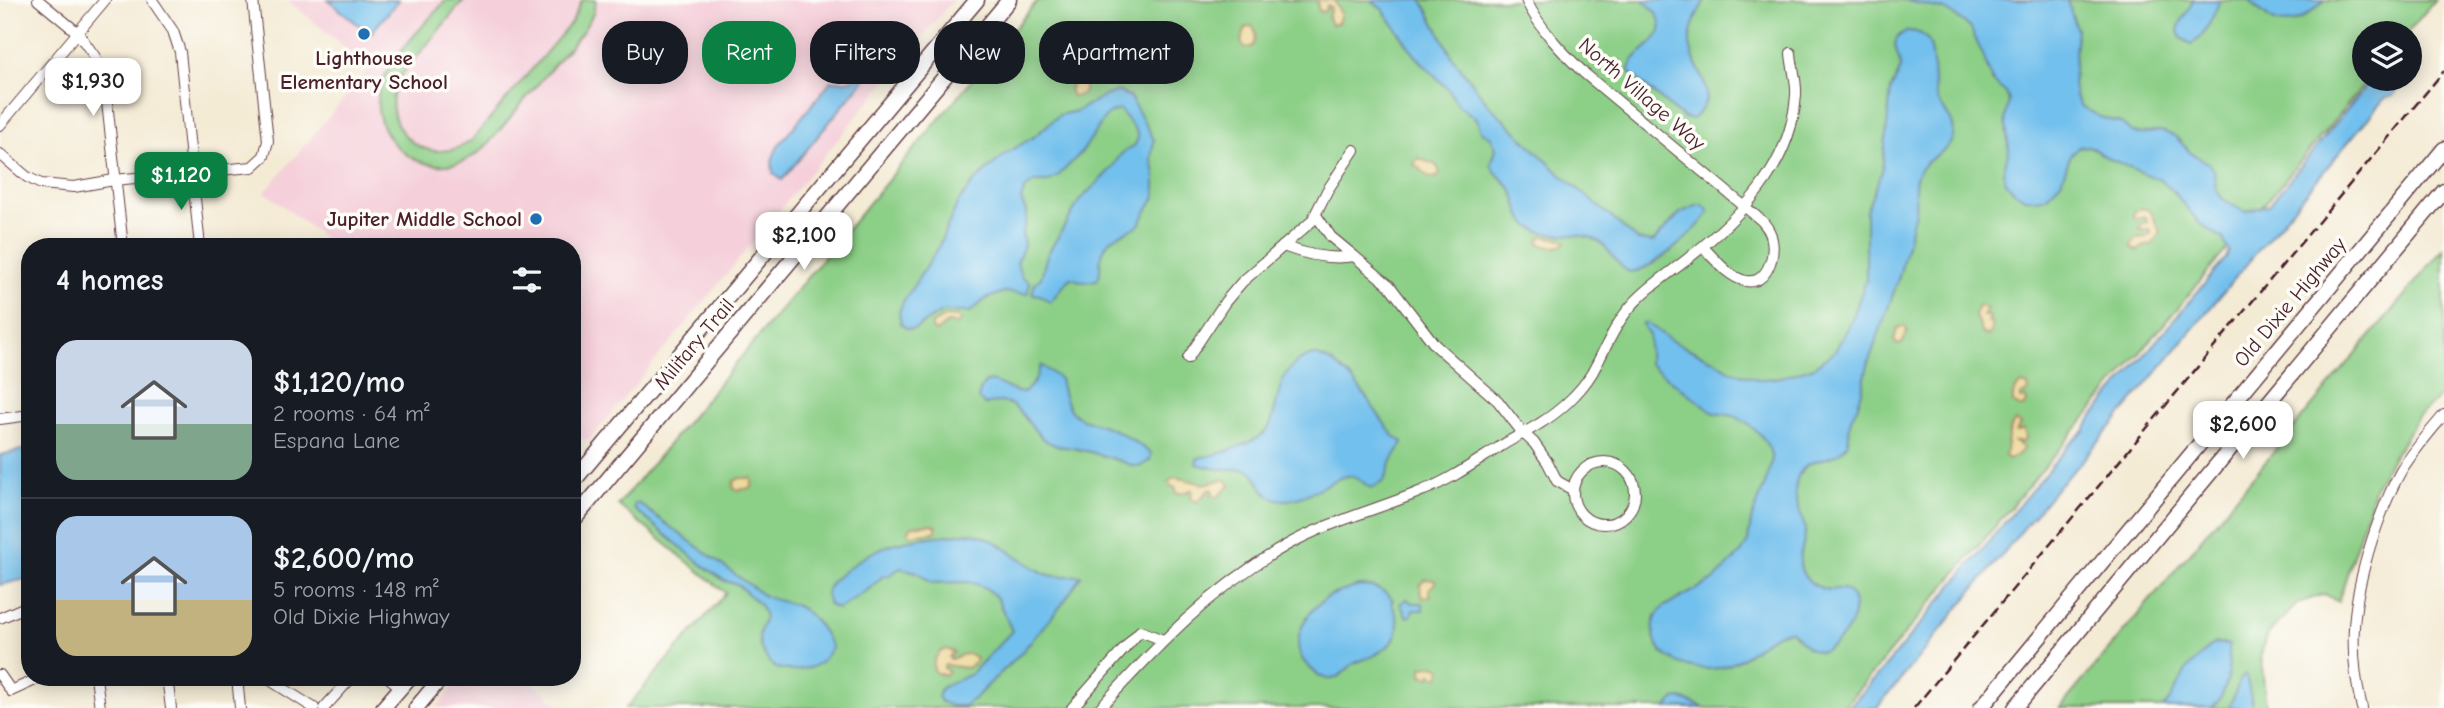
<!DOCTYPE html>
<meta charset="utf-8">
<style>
body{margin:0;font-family:"Comic Neue",sans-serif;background:#20242c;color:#f1f3f6;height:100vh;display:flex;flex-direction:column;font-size:26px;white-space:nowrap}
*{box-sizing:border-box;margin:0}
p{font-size:23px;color:#9ea1a6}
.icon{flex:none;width:38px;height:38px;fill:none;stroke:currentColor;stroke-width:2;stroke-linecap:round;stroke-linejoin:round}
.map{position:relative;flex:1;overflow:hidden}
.details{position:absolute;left:21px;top:238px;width:560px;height:448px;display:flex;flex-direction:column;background:#171b24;border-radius:28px;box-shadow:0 4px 18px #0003}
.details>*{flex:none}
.guide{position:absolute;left:602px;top:21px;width:665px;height:63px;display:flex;gap:14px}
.buttons{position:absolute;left:2352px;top:21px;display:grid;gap:14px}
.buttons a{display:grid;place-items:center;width:70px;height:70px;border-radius:50%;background:#171b24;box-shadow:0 4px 18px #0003;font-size:35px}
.price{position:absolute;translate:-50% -60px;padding:0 16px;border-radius:14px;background:#fff;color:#222;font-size:23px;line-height:46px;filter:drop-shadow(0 2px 4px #0008)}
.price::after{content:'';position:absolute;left:50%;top:42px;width:21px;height:16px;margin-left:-10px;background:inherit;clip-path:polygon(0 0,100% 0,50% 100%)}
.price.active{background:#0b8043;color:#fff}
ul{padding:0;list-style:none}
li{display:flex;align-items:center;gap:21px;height:175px;padding:0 35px}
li+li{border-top:2px solid #363941}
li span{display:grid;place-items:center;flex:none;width:196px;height:140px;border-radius:21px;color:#555}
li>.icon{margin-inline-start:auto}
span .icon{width:84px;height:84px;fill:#fffc;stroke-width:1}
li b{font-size:30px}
h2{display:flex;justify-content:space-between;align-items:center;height:84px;padding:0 35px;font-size:30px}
.chip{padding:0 24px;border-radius:28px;background:#171b24;box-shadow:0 4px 18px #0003;font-size:24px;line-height:63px}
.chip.active{background:#0b8043;color:#fff}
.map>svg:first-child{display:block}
.built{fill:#f5cfda}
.green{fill:#8ccf87;stroke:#6b7759;stroke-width:2}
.sand{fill:#eeda9e;stroke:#9c7c64;stroke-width:2}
.water{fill:#72c0ed;stroke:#5e708c;stroke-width:2}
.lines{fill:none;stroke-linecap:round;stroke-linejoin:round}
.street-casing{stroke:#643e44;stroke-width:12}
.secondary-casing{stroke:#643e44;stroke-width:17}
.street{stroke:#fff;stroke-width:10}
.secondary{stroke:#fff;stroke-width:14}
.rail{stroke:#4a1f2b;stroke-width:2.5;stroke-dasharray:10 5;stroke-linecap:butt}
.poi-dot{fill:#1f6fb2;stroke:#fdfcf7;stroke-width:2.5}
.labels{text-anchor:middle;stroke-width:7;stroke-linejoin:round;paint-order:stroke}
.poi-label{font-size:21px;font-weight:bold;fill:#4a1f2b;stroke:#fdfcf7}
.street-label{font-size:21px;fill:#4a1f2b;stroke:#fdfcf7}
</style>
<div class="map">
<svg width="2444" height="708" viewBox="0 0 2444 708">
<rect width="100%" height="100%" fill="#fdfcf7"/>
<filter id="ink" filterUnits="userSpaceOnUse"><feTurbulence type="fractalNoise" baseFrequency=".0143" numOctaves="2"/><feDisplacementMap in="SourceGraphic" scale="14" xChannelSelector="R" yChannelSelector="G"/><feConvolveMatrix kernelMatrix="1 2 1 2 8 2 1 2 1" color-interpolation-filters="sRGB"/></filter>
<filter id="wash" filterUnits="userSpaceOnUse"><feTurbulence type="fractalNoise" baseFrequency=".00686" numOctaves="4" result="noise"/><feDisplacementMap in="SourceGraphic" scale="28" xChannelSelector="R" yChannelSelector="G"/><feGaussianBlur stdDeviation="1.57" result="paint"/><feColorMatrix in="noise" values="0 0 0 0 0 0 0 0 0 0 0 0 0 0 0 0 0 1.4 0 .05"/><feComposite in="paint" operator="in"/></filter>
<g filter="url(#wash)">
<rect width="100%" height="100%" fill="#f4ebd5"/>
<g class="built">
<polygon points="287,0 953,0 588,442 572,430 572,247 336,247 265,192 370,68"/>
<polygon points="462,677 525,677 563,708 436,708"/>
</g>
<g class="green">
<path d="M446,0H464L403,73C369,120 424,175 472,140L572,22L582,0H596L593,14L583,31C560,58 537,85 514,113C501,128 488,148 470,158C422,184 363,136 381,84C390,58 427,22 446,0Z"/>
<polygon points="1038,0 2435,0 2407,33 2364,33 2364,79 2369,79 1843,708 626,708 726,593 618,505"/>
<polygon points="2444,248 2444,393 2418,417 2376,484 2338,602 2325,594 2298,603 2266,636 2261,655 2266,708 2060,708"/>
</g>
<g class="sand">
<polygon points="1317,0 1334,0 1341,14 1338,23 1331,25 1328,17 1331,8 1327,6 1325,11 1321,12 1318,8"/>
<path d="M1252,26C1257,31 1256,40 1253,46L1248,48L1243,46L1241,41L1246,27Z"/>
<polygon points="1080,76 1084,79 1084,92 1078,96 1072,96 1069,90 1075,77"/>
<polygon points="1418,158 1436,165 1440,172 1438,177 1430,178 1414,164"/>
<path d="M2140,208L2150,210L2160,232L2153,244L2143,247L2138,251L2131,247C2132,236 2138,238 2146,237L2151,233L2149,229L2144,231L2139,228L2141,224L2147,222L2146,217L2137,219L2134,217V212Z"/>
<path d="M1541,236L1562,239L1566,242C1561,249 1544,248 1539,242Z"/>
<polygon points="1978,305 1987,309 1983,316 1990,316 1988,323 1992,323 1991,333 1988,336 1981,333 1979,322 1975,317"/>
<polygon points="946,316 958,317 961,321 957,324 947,323 936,332 932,330 932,324"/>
<polygon points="1904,326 1907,330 1903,343 1898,345 1894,341 1897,328"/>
<path d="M2023,384L2028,386L2029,391L2020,396V399L2026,398L2027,402L2024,407H2020L2013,403C2012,394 2014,388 2023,384Z"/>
<path d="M2015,421L2020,424L2016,432L2024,429L2026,438L2023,442H2015L2024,448L2017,456L2009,459L2005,456C2007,445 2008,429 2015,421Z"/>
<polygon points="1175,477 1204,484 1225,479 1230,485 1218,497 1212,496 1213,490 1210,489 1197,502 1191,499 1192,490 1179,494 1175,493 1176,488 1171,486 1168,482"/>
<polygon points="740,478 752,478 752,488 738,490 733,488 734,481"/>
<polygon points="930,524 937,526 935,532 911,535 908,532 912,526"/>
<polygon points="1425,579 1434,580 1436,583 1429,589 1431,596 1423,598 1421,596 1420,585"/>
<path d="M946,649L954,652L949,657L950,659C958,658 967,649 976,658L975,662L967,668L945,665L944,668L949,672L945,676L935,672C930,663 937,652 946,649Z"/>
<polygon points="1435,665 1442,669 1439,676 1436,677 1432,673 1429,677 1422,675 1422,667"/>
</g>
<g class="water">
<polygon points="328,0 399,0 370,34"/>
<path d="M1371,0H1422L1453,58L1488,104L1557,171L1638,240L1653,242L1680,213L1698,205H1703L1708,210V214C1693,234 1653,271 1629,272C1614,264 1610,246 1594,239C1572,229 1540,243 1523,219C1517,210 1517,198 1511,189C1505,180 1495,175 1491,164L1496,149L1491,137L1481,131L1477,119L1458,105L1448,89L1415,55L1383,10Z"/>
<path d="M1643,0H1705C1698,12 1690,28 1690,42C1691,72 1725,91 1693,119L1683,118L1629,72C1628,46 1690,39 1643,0Z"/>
<polygon points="1903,0 2067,0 2077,30 2073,84 2075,96 2081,106 2100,117 2121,123 2132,132 2139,134 2162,131 2175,136 2191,153 2208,163 2214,170 2216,190 2223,199 2245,212 2269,205 2372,79 2406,79 2393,96 2384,99 2127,408 2076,468 2059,485 1877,708 1848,708 1883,669 2069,445 2084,431 2093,416 2226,258 2229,251 2223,239 2199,223 2172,190 2160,180 2108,158 2089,146 2079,147 2071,154 2061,182 2046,197 2036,199 2025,198 2014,192 2006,182 2003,172 2009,150 2005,119 2009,101 2006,93 1992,81 1983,55 1971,29 1964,22 1945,10"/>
<path d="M2193,0H2220C2214,15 2206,35 2192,44C2163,33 2188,17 2193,0Z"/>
<path d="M2249,0H2325C2313,11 2294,29 2275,21C2265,17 2257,7 2249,0Z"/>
<path d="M1907,31C1944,30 1928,77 1937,99C1943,112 1957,121 1953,137C1948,154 1924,158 1917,175C1912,188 1918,203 1914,216C1908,238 1904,261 1897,283C1888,308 1879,333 1870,358C1865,373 1864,389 1858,404C1856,411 1851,416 1850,423C1849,430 1850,437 1847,444C1836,466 1802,451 1796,484C1793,500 1802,514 1805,530C1806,542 1800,550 1800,561C1799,575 1813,587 1826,589C1834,591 1839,587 1847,590C1867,611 1843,644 1820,652L1808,648L1791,631C1765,630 1745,669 1709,669C1682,668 1649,656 1654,623C1656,615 1659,610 1665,606L1714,580L1742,552L1748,541L1751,520L1768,476L1772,459L1769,448L1761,435L1749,425L1735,416L1714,413L1649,364V335L1642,324L1647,323L1672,341L1715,361L1731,371L1758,379L1777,378L1796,373L1814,367L1835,351L1851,322L1866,280V211L1882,171L1891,89L1901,68C1898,52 1887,39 1907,31Z"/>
<polygon points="868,75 782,180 773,173 772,160 778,146 831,81 846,81"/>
<path d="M1118,91L1130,97L1154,140L1151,158L1155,173V197L1138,226C1120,236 1107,234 1101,258C1099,266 1102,272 1097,280L1085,282L1070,278L1050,302L1040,295L1032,294L1035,283L1041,278L1047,255L1080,200L1111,169L1121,154L1135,145L1138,138L1136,131L1120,110L1111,112L1104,119L1082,152L1058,176L1048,182H1034L1024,190L1021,200L1026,212V221L1022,234L1024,245L1017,263L1021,276L1030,283L1027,294L1004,292L986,299L970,312H942L914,329H908L901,324L899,312L903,302L938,248L957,204L975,181L1005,154L1035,136L1059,115L1077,111L1102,97Z"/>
<path d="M1313,355C1350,361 1372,410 1394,436L1403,442C1401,448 1397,452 1394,457C1385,472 1391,481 1371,488C1364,484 1360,478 1352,476C1331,473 1298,514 1268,495C1260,489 1259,479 1252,472L1244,469H1217L1196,464L1197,459L1201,457C1216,456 1257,442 1267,430C1272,424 1273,416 1275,409C1281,382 1284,363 1313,355Z"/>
<path d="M1041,365L1060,379C1069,427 1079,414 1117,431C1129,437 1140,446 1151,453L1150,460L1141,466H1134C1118,460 1099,454 1082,450C1068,446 1057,449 1045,440C1024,425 1020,392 985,405L978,399C985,361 1008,397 1025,392L1035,381Z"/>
<polygon points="30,448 30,578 0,585 0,455"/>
<path d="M638,503L763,595C773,601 785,601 795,605C812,612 825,632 832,648L821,662L812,667L793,671L776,668L769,662L760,647L759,635L765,617L761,606L737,584L725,581L705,567L634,509L635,504Z"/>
<path d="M969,533C996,534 1023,566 1049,575C1060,578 1071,575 1081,576L1061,606L1022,652L976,697L964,706H952L941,702L938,697L941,688L971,674L1012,631L997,598L986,588L971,582L932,583L917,572L900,568L888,576H883L869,589L838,609L829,605L826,594C828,582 837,578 846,570C885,537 921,538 969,533Z"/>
<path d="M1359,586C1372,586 1384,589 1393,600L1391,603C1404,627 1399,642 1375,655C1368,659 1361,660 1355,663C1346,668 1339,681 1328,679C1320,678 1311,669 1306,664C1285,641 1310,604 1334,594C1341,591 1351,589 1359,586Z"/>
<polygon points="1407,599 1412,603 1423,603 1423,610 1413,610 1411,616 1407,617 1400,604"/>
<path d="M2214,643L2229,645C2229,666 2230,693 2212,708H2163L2170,700L2186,670Z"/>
<polygon points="2246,674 2253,708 2229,708 2241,678"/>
<polygon points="1680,698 1705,708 1666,708 1675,699"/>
</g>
</g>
<g filter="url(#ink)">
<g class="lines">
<defs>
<g id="street">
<polyline points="38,0 78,33 95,57 105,84 123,247"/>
<polyline points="152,0 173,31 180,52 200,247"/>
<path d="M1526,0C1540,29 1561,51 1584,73L1762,221C1767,227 1771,232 1772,240C1775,256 1767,285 1746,281C1728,277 1715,259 1703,247"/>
<polyline points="0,125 105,0"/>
<polyline points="0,154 27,177 41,184 74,187 114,180 252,167 264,156 268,141 253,0"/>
<polyline points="1316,215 1331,237 1354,256"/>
<path d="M1283,246C1304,254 1331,260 1354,256L1389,285L1435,345L1498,401L1522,432L1534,443L1548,463L1557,481L1573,490"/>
<polyline points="1188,358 1225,302 1242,282 1312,221 1327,191 1354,150"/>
<polyline points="0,419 30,415"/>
<circle cx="1604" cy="493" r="31"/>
<polyline points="0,618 30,605"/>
<polyline points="0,675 11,691 42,677"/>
<polyline points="96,677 100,708"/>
<polyline points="167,677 171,708"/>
<polyline points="237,677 240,708"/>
<polyline points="265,677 314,708"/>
<polyline points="388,677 401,688"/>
<polyline points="324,708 352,677"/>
<polyline points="1072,708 1140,631 1163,640"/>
<path d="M1100,708C1159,644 1210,589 1287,545C1330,521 1379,509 1424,490C1450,480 1474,463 1498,448C1511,439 1525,433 1539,424C1559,412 1580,393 1592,373C1609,343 1616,318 1643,294C1656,282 1671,272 1685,261C1739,218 1791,168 1796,95C1797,81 1792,68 1791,53"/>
<path d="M2362,708C2347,646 2353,600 2372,540C2380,516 2389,492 2401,471C2413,451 2429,433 2444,415"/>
</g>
<g id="secondary">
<polyline points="572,483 977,0"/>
<polyline points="572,522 1009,0"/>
<polyline points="383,708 410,677"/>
<polyline points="416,708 442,677"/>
<polyline points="1981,708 2444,149"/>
<polyline points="2015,708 2444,191"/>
</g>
</defs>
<use href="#street" class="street-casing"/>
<use href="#secondary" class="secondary-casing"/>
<use href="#street" class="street"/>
<use href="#secondary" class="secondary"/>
<polyline class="rail" points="1914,708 2444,71"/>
</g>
</g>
<g class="poi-dot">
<circle cx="364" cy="34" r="7"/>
<circle cx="536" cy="219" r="7"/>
</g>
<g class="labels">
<g class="poi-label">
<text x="364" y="65">Lighthouse<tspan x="364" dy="24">Elementary School</tspan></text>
<text x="522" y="226" text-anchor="end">Jupiter Middle School</text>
</g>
<g class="street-label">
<text transform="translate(1642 94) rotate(41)" y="7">North Village Way</text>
<text transform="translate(2290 302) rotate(-50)" y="7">Old Dixie Highway</text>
<text transform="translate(694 344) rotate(-50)" y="7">Military Trail</text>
</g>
</g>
</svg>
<div class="buttons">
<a><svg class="icon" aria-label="layers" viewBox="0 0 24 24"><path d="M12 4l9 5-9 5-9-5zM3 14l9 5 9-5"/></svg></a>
</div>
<b class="price" style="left:93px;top:118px">$1,930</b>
<b class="price active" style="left:181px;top:212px">$1,120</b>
<b class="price" style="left:804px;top:272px">$2,100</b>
<b class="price" style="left:2243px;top:461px">$2,600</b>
<div class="guide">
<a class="chip">Buy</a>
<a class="chip active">Rent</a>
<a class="chip">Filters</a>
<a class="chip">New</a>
<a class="chip">Apartment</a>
</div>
<section class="details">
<h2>4 homes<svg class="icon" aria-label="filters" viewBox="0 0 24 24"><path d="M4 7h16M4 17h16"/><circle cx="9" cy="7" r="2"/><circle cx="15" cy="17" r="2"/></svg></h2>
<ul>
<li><span style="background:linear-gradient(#c9d6e8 60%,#7fa58c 0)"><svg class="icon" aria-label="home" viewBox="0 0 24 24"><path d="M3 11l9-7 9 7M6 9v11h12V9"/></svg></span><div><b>$1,120/mo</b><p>2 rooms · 64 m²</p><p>Espana Lane</p></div></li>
<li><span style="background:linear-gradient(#a9c7e8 60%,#c2b280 0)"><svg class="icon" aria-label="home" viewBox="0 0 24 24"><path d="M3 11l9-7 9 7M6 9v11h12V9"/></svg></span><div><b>$2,600/mo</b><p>5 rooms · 148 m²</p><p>Old Dixie Highway</p></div></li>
</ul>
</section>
</div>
